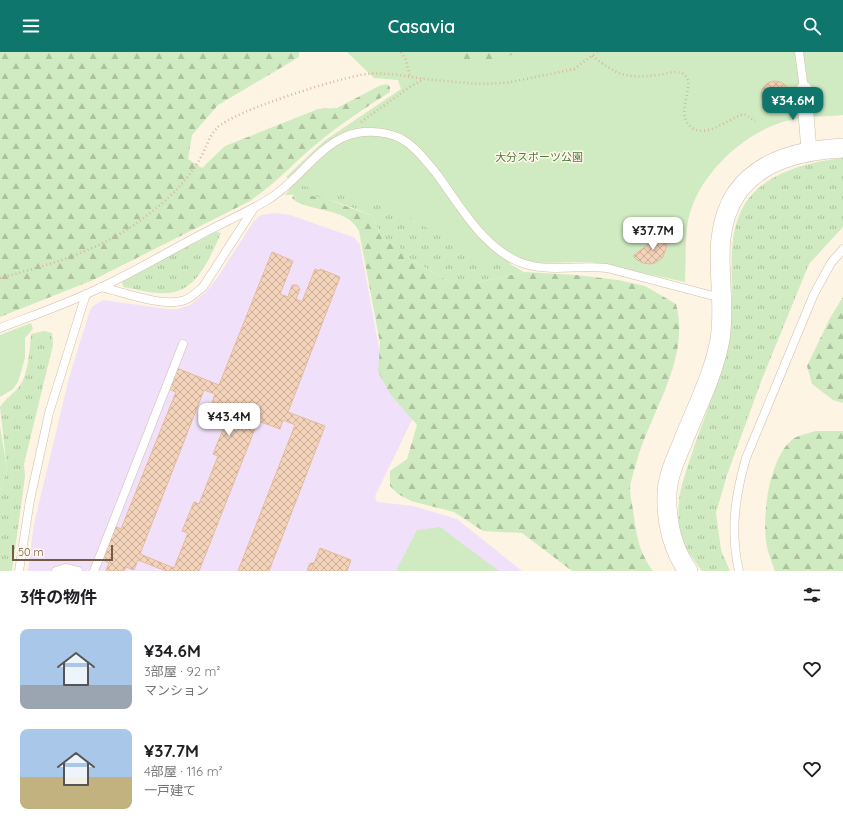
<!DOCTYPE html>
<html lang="ja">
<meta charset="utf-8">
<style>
body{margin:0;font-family:Quicksand,"Noto Sans JP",sans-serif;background:#f6f6f6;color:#202124;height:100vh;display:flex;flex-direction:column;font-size:15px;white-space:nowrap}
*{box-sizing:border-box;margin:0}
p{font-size:13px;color:#757577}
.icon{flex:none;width:22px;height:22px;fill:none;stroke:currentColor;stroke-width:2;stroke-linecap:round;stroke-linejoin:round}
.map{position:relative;height:519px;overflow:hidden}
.panel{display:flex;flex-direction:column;background:#fff;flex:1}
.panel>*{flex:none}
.scale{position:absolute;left:12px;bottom:10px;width:101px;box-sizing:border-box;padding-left:4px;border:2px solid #765a48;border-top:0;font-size:11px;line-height:14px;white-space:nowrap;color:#765a48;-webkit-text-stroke:3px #fff8ea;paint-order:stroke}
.price{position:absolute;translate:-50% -34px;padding:0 9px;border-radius:8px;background:#fff;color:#222;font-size:13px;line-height:26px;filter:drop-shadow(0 1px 2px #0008)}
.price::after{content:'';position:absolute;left:50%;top:24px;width:12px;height:9px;margin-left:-6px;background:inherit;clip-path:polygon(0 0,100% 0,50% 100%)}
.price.active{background:#0f766e;color:#fff}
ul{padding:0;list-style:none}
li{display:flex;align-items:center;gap:12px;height:100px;padding:0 20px}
li span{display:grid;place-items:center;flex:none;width:112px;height:80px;border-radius:8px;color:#555}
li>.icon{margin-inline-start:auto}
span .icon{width:48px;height:48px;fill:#fffc;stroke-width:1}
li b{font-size:17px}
h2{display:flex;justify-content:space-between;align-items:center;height:48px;padding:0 20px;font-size:17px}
header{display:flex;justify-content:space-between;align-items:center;height:52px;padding:0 20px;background:#0f766e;color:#fff;font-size:18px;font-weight:600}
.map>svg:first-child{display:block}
.education{fill:#f1e0f9}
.grass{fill:url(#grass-tufts)}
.forest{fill:url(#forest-firs)}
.green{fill:#d0ebc1}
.building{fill:url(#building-cross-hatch);stroke:#e6ba99;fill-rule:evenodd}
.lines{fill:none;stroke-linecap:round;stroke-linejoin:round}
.service-casing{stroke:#d1beac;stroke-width:9}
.minor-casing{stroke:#d1beac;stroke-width:16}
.tertiary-casing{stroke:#d1beac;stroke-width:20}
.path{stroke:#d8b79d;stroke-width:2.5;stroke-dasharray:1 3;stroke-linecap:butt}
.service{stroke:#fff;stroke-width:8}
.minor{stroke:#fff;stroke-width:15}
.tertiary{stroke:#fff;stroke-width:19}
.labels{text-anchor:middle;stroke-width:3;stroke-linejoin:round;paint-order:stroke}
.park-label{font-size:11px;fill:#4f7c40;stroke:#fff8ea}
</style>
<header><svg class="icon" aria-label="menu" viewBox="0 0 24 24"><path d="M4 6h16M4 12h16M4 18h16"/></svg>Casavia<svg class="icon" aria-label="search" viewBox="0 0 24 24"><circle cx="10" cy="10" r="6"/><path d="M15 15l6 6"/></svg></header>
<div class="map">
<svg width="843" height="519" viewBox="0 0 843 519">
<defs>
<pattern id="grass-tufts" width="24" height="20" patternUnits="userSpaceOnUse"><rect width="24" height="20" fill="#d0ebc1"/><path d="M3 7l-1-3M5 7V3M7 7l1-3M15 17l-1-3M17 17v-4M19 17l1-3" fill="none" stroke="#adc19f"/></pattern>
<pattern id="forest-firs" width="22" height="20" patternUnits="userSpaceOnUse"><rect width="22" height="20" fill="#d0ebc1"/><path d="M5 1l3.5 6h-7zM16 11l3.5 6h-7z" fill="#adc19f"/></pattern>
<pattern id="building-cross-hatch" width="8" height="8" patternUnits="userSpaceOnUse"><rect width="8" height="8" fill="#f3d3ba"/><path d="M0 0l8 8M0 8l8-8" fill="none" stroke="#c9ae99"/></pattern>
</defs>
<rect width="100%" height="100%" fill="#fdf4e3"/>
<polygon class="education" points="275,161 290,163 350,184 355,186 360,193 385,329 413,366 375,444 377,450 413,454 457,467 522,519 28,519 34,472 69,326 90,258 93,254 103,248 167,257 178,257 190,253 206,240 217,226 254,169 261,163"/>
<g class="grass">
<path d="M326,104L524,220L476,231H451L409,206L398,194L382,187L373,164C344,152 317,141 285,143L294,132L301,128Z"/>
<path d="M843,106V175L809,212L762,327L727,423L716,461L721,498L730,519H702C695,509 685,497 681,486C678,480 678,457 679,450C680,433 691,406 696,389C710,351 724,313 730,273C736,236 724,192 742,157C760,122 806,110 843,106Z"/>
<path d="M216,180L221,181C210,206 196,241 166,241C152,242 136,237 123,235L122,229Z"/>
<path d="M44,279L52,281L53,293L24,412L25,425L12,519H0V438L7,417L0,355C5,347 13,342 19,335C28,324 30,296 31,282Z"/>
</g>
<g class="forest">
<path d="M0,0H299V5L218,53L192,83L188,107L202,116L225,94L318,57L337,56L379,34L387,32L390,35V40C366,55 342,71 320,89C295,109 275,133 248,150L93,228L0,265Z"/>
<polygon points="433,0 564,0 451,18"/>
<path d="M294,142L321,145L373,164L382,187L398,194L409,206L451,231H476L524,220L576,223L618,228L645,234L676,252C691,307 650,360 636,412C634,419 631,428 630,435C630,445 633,456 634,465C637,487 640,501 653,519H572L522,481L483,479L454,460L411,449L398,442L390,434V419L407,407L417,373L391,343L378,320L380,291L359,179C347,154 304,160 292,146Z"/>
<polygon points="843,245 843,351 833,348 812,332 807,314 830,266"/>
<path d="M816,379H843V519H775C772,511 769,503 767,495C761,467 769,405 793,387C799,383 809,381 816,379Z"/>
</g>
<g class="green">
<path d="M347,0H445L451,7L486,10L522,0H843V63C821,65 795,64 774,73C734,89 692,131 687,176C685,194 686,212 685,230L591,210L488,212L390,154L299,133L286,125L324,89L401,37L398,28L374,26Z"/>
<polygon points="31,271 33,277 25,286 25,306 18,330 13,337 0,345 0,283"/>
<polygon points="0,374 7,417 0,438"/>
<polygon points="440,475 499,519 396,519 417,478"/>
</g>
<g class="building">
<circle cx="775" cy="43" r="14"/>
<polygon points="663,181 667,193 663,205 655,211 651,212 643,211 636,207 633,204"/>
<path d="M272,200L293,209L280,242L288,245L292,233H297L300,237L296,247L302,250L315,217L320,219V217L340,225L288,360L325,374L269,519H238L295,373L283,368L280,377L258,369L199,519H166L138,508L134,518L126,515L124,519H106L109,511L99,506L112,473L121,477L176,340L166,336L174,315L219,333ZM204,338L215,342L212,351L234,360L227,376L224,375L213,402L218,404L199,452L194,450L182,479L188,481L174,516L140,502Z"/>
<polygon points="320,496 351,508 347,519 311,519"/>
<polygon points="310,511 314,511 311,519 307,519"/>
</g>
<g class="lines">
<defs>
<g id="service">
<polyline points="799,0 804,37"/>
<path d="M101,235C123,240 164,256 185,248C192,245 197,240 203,235L254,156"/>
<path d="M0,276C37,262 75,249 110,231C141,216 171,198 202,182C224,170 248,160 269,147C297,130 314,99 344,85C361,78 382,78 400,86C415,94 425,108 436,121C460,153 484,199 525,212C551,220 580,213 607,216L721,246"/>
<polyline points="19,519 30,448 49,361 86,242"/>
<polyline points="56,519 65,516 78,519"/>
<polyline points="94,519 183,292"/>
<path d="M739,519C730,480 735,444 746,406L814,242L831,211L843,197"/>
</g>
<polyline id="minor" points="804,37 809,99"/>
<path id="tertiary" d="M688,519C672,496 666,469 667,441C668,424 675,408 682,392C695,358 714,323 720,287C728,238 707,187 736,142C760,107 803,98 843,96"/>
</defs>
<use href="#service" class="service-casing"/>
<use href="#minor" class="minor-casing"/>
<use href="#tertiary" class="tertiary-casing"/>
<g class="path">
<polyline points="401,0 406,8 410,25"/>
<path d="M592,4C618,23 625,27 657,23C665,22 674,19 681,21C699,27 676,57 688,72C703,90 727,67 744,62L755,69"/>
<polyline points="361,70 411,34 424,27 478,32 506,31 574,17 597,0"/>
<path d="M0,226C52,212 103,198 146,164C167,149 184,132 198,110C205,100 208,85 217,76C233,59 341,25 367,22C386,20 405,24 424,27"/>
</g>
<use href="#service" class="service"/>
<use href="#minor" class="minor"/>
<use href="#tertiary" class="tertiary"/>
</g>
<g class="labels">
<g class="park-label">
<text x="539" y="109">大分スポーツ公園</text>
</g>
</g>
</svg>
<div class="scale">50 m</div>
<b class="price active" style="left:793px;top:69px">¥34.6M</b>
<b class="price" style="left:653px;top:199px">¥37.7M</b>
<b class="price" style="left:229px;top:385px">¥43.4M</b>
</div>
<section class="panel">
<h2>3件の物件<svg class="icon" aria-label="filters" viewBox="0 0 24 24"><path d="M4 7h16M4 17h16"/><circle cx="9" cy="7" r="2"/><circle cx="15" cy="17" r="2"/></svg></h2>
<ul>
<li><span style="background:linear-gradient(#a9c7e8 70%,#9aa5b1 0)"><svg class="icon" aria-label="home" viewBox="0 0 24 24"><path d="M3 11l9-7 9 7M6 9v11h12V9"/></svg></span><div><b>¥34.6M</b><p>3部屋 · 92 m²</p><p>マンション</p></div><svg class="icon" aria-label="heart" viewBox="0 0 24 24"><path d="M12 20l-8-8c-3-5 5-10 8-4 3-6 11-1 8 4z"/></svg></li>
<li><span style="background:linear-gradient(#a9c7e8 60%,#c2b280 0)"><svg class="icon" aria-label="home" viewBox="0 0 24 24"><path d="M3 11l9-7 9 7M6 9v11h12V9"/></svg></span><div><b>¥37.7M</b><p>4部屋 · 116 m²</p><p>一戸建て</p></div><svg class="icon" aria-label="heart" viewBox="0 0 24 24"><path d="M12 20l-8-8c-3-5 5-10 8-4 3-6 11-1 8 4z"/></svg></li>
</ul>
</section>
